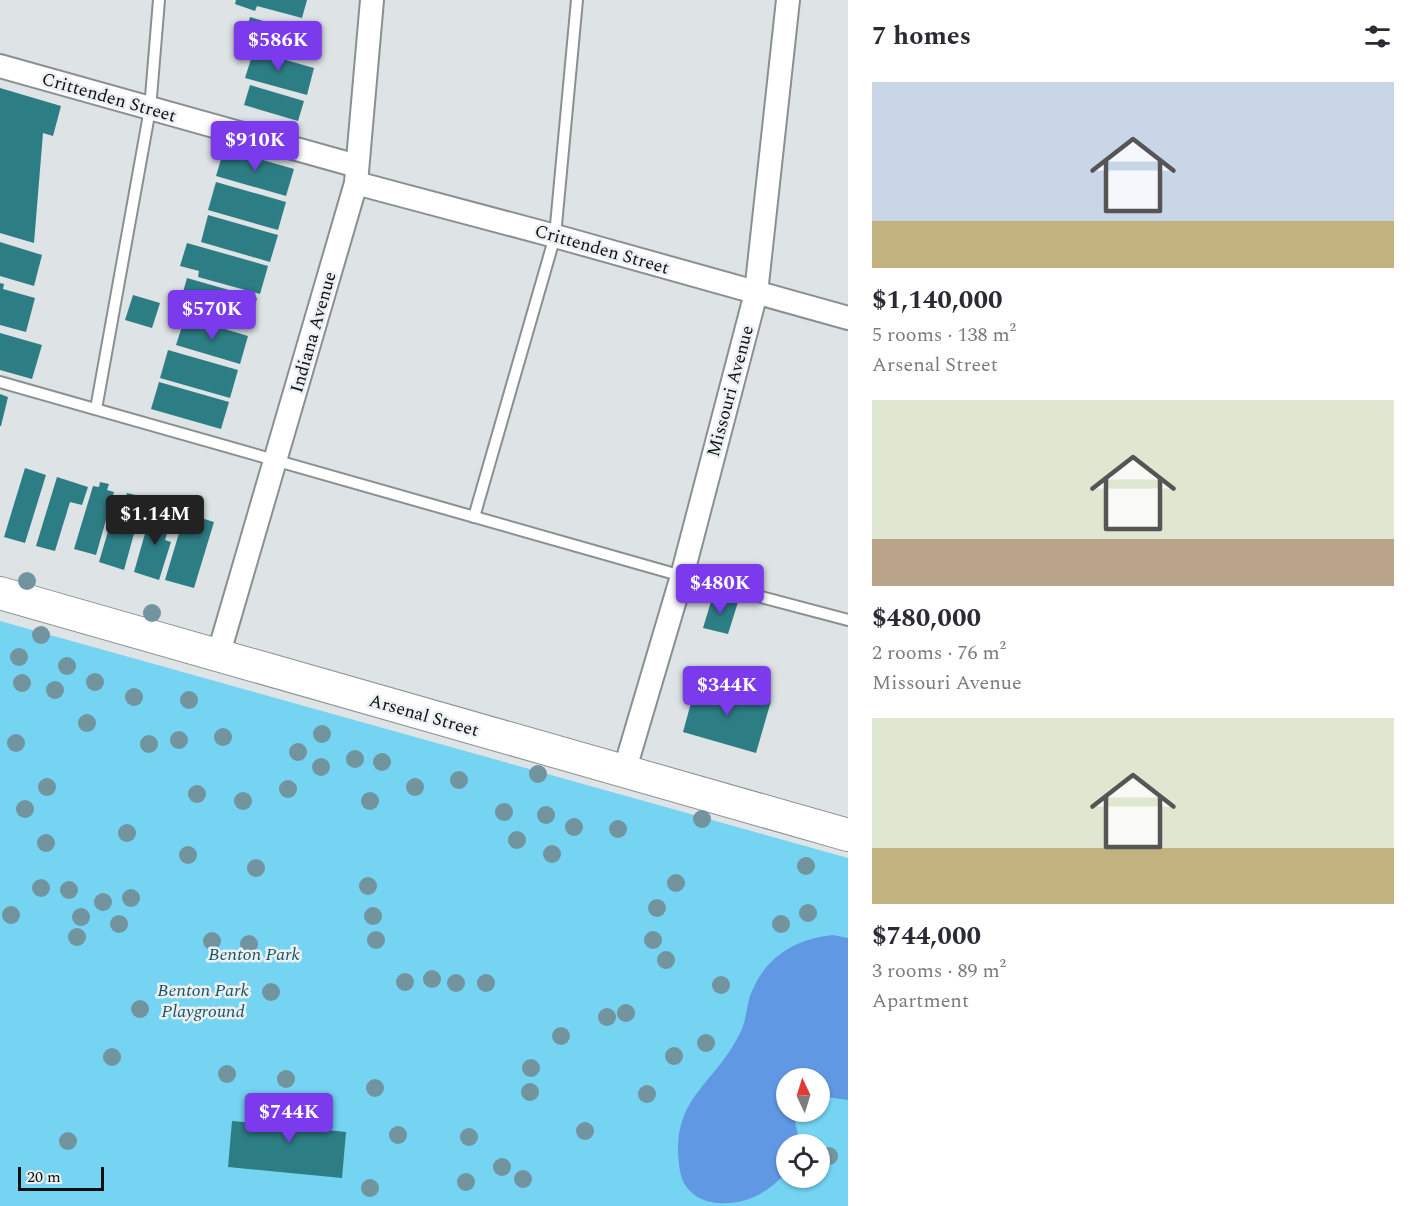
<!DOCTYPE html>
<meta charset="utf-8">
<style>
body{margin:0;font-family:Spectral,serif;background:#f7f7f7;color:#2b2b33;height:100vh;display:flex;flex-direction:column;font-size:22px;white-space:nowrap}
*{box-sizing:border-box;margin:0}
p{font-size:20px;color:#7c7c81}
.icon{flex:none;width:33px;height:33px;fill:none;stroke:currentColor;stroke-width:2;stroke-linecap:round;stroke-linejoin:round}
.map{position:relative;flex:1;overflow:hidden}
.drawer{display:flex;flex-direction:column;background:#fff;width:570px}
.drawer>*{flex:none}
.needle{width:39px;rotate:356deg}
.controls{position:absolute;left:776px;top:1068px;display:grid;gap:12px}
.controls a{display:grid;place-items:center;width:54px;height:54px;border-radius:50%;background:#fff;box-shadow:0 2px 4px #0004;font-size:30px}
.scale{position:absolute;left:18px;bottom:15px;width:86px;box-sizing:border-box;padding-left:6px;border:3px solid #0e0f10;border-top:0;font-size:16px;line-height:21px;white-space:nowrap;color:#0e0f10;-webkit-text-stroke:4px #ebf0f2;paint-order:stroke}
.price{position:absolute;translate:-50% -51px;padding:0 14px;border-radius:6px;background:#7c3aed;color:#fff;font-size:20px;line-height:39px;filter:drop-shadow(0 2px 3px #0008)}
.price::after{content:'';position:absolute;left:50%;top:36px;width:18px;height:14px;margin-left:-9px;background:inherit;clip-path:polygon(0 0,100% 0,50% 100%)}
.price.on{background:#222;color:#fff}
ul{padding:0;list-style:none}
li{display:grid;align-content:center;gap:12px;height:318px;padding:0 24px}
li span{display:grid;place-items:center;height:186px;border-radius:0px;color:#555}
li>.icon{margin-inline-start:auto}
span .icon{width:108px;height:108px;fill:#fffc;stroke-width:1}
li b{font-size:26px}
h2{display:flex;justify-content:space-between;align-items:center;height:72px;padding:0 24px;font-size:26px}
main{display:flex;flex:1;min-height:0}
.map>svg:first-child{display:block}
.green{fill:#75d4f2;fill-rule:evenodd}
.water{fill:#6098e4}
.building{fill:#2d7e84}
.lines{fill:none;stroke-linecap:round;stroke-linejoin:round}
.service-casing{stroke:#8a8f90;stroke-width:14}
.minor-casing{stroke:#8a8f90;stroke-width:26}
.secondary-casing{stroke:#8a8f90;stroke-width:34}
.service{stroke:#fff;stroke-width:10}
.minor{stroke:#fff;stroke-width:22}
.secondary{stroke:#fff;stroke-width:32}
.tree{fill:#72949e}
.labels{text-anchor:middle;stroke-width:5;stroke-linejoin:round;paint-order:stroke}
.street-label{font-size:18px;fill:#0e0f10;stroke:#ebf0f2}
.park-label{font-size:18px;font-style:italic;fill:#1a5363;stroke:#ebf0f2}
</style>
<main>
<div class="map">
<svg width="848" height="1206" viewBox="0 0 848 1206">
<rect width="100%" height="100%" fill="#dee3e5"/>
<path class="green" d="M0,621L848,858V1206H0ZM786,1078H819V1112H786ZM786,1144H819V1178H786Z"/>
<path class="water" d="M833,935L848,938V1100L819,1096V1078H786V1112H793L800,1144H786V1173C767,1193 746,1205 718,1203C699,1202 683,1190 680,1171C668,1099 713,1087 739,1035C746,1023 746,1009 750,996C764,958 794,939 833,935Z"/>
<g class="building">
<polygon points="236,0 307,0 302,18 257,6 255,11 235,4"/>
<polygon points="250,17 316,36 309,59 256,44 258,35 246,31"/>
<polygon points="243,48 314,68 307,95 245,78 251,59 241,56"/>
<polygon points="250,85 304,101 298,121 244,105"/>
<polygon points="0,88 61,106 53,136 43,133 34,243 0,233"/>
<polygon points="224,149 294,169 286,196 216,176"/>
<polygon points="216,182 286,202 278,230 208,210"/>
<polygon points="208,215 278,235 270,262 201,242"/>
<polygon points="0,242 42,255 34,286 0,276"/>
<polygon points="187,243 268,266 260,294 198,277 199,271 180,266"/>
<polygon points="187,278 257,298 250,325 179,306"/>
<polygon points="0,283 4,284 3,289 35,298 26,332 0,325"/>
<polygon points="133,295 160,303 152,328 125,320"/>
<polygon points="185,317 248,336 240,364 176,345"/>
<polygon points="0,333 42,345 32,379 0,370"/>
<polygon points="168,350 238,370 230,398 160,378"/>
<polygon points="159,382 229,402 221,429 151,409"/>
<polygon points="0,394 8,397 1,426 0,426"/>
<polygon points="25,468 46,475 25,543 4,537"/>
<polygon points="57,477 88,487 82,505 70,502 55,551 36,546"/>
<polygon points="100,482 109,484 107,490 114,492 96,555 74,549 93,486 99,487"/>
<polygon points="127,493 144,497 141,508 147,509 141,531 135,530 124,570 99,562 117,501 124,503"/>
<polygon points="152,509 173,514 165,540 171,542 159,580 134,572"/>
<polygon points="185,513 214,522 194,588 165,580"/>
<polygon points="713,595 738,602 728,634 703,628"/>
<polygon points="697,681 771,701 756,753 683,732"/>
<polygon points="280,1103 321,1107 319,1129 346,1132 342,1178 228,1167 232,1121 278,1125"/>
</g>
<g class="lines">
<defs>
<g id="service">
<polyline points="0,382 682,576 848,620"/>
<polyline points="96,409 150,109 159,0"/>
<polyline points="474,517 555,236 577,0"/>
</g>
<g id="minor">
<polyline points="0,66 357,166"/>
<polyline points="356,183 555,236 848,318"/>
<polyline points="218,656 356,183 372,0"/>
<polyline points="624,772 682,576 756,293 788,0"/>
</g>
<polyline id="secondary" points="0,593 848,835"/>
</defs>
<use href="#service" class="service-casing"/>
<use href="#minor" class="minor-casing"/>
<use href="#secondary" class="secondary-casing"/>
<use href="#service" class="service"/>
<use href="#minor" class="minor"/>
<use href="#secondary" class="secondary"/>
</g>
<g class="tree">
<circle cx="27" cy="581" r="9"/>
<circle cx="152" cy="613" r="9"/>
<circle cx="41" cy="635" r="9"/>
<circle cx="19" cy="657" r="9"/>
<circle cx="67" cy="666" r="9"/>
<circle cx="95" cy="682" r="9"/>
<circle cx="22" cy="683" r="9"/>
<circle cx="55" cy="690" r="9"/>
<circle cx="134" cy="697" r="9"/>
<circle cx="189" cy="700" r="9"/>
<circle cx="87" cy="723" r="9"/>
<circle cx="322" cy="734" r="9"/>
<circle cx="223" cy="737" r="9"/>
<circle cx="179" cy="740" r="9"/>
<circle cx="16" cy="743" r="9"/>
<circle cx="149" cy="744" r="9"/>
<circle cx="298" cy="752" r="9"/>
<circle cx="355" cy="759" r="9"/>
<circle cx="382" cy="762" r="9"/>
<circle cx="321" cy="767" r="9"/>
<circle cx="538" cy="774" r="9"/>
<circle cx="459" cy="780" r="9"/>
<circle cx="47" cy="787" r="9"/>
<circle cx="415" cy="787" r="9"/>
<circle cx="288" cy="789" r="9"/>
<circle cx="197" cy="794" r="9"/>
<circle cx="243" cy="801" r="9"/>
<circle cx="370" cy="801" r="9"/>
<circle cx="25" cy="809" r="9"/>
<circle cx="504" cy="812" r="9"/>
<circle cx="546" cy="815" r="9"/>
<circle cx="702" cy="819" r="9"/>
<circle cx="574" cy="827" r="9"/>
<circle cx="618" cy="829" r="9"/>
<circle cx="127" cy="833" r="9"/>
<circle cx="517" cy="840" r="9"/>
<circle cx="46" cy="843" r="9"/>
<circle cx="552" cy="854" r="9"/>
<circle cx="188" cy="855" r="9"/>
<circle cx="806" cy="866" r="9"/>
<circle cx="256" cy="868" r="9"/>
<circle cx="676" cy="883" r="9"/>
<circle cx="368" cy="886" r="9"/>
<circle cx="41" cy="888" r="9"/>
<circle cx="69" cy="890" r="9"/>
<circle cx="131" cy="898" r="9"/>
<circle cx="103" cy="902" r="9"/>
<circle cx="657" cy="908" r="9"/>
<circle cx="808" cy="913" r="9"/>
<circle cx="11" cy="915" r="9"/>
<circle cx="373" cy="916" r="9"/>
<circle cx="81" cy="917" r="9"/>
<circle cx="119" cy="924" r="9"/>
<circle cx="781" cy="924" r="9"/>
<circle cx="77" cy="937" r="9"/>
<circle cx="376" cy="940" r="9"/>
<circle cx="653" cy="940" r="9"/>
<circle cx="212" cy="941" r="9"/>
<circle cx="249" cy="944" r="9"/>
<circle cx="666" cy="960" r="9"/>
<circle cx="432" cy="979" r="9"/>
<circle cx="405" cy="982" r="9"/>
<circle cx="456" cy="983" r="9"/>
<circle cx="486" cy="983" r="9"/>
<circle cx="721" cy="985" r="9"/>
<circle cx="271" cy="992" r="9"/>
<circle cx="140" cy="1009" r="9"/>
<circle cx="626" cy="1013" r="9"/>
<circle cx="607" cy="1017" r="9"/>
<circle cx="561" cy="1036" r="9"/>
<circle cx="706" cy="1043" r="9"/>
<circle cx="674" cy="1056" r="9"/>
<circle cx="112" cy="1057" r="9"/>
<circle cx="531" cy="1068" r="9"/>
<circle cx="227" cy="1074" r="9"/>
<circle cx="286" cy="1079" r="9"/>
<circle cx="375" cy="1088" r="9"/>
<circle cx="530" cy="1092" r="9"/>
<circle cx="647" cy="1094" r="9"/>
<circle cx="585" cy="1131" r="9"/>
<circle cx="398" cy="1135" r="9"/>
<circle cx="469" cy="1137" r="9"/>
<circle cx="68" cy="1141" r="9"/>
<circle cx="829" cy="1156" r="9"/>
<circle cx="502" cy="1167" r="9"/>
<circle cx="523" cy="1179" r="9"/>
<circle cx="466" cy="1182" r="9"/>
<circle cx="370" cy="1188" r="9"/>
</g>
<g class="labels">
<g class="street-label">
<text transform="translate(109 97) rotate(16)" y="6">Crittenden Street</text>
<text transform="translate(602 249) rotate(16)" y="6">Crittenden Street</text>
<text transform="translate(313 332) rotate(-74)" y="6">Indiana Avenue</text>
<text transform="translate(730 391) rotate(-75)" y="6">Missouri Avenue</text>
<text transform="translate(424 715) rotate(16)" y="6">Arsenal Street</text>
</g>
<g class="park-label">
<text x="254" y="960">Benton Park</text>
<text x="203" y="996">Benton Park<tspan x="203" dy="21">Playground</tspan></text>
</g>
</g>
</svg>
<div class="controls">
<a><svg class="needle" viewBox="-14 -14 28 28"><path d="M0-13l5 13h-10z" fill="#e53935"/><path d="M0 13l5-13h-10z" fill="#7c7c81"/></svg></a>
<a><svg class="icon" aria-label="locate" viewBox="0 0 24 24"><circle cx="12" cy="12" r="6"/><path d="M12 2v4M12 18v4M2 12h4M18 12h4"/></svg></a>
</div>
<div class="scale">20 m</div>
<b class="price" style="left:278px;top:72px">$586K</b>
<b class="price" style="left:255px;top:172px">$910K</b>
<b class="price" style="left:212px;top:341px">$570K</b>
<b class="price on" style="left:155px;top:546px">$1.14M</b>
<b class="price" style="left:720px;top:615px">$480K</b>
<b class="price" style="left:727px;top:717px">$344K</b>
<b class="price" style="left:289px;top:1144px">$744K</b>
</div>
<section class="drawer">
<h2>7 homes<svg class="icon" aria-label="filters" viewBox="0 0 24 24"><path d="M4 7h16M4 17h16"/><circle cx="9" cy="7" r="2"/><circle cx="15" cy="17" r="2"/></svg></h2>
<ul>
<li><span style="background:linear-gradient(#c9d6e8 75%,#c2b280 0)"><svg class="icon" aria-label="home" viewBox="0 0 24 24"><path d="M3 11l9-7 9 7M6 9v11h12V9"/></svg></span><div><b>$1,140,000</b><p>5 rooms · 138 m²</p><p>Arsenal Street</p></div></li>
<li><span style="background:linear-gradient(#dfe7d0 75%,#b9a48a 0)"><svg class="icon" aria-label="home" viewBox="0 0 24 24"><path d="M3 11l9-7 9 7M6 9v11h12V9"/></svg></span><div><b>$480,000</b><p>2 rooms · 76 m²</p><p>Missouri Avenue</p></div></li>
<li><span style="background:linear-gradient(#dfe7d0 70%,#c2b280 0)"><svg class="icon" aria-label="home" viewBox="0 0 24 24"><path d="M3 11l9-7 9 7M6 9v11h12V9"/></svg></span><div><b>$744,000</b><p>3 rooms · 89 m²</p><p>Apartment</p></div></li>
</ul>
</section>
</main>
